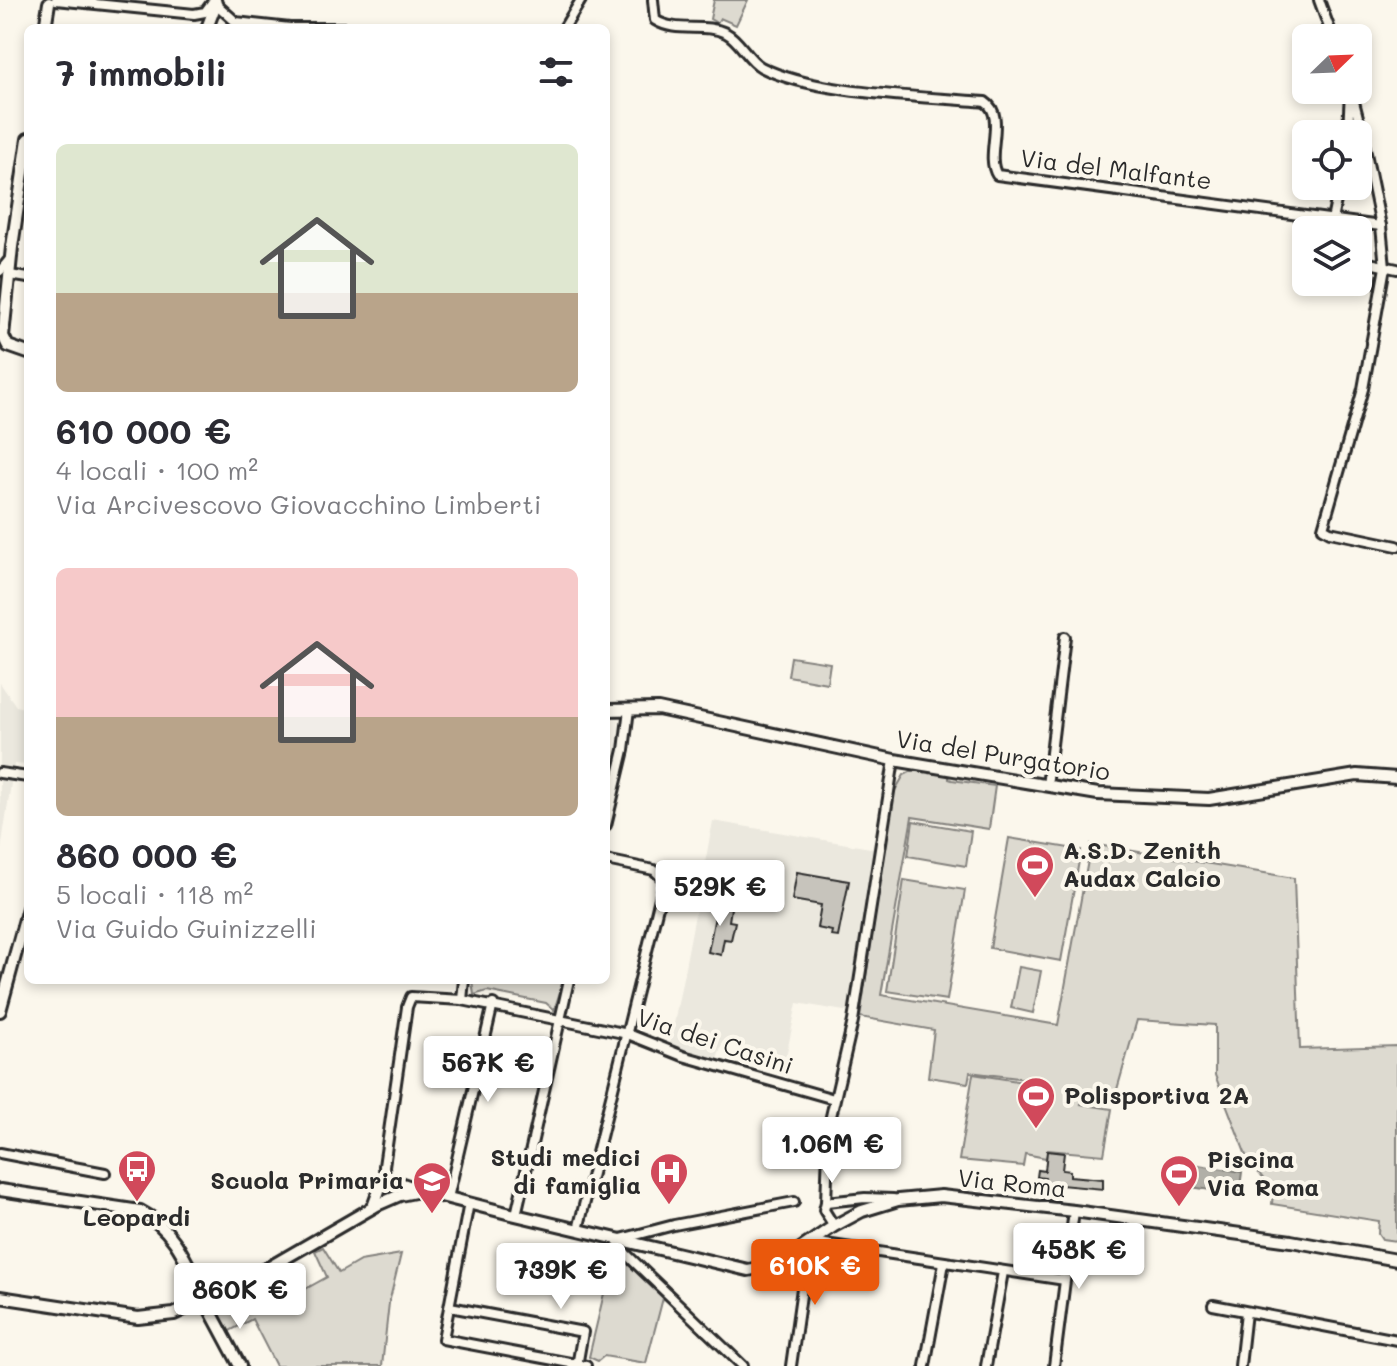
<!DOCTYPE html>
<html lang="it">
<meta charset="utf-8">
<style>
body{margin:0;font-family:Mali,sans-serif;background:#f2f2f3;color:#2b2b33;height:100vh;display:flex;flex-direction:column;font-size:30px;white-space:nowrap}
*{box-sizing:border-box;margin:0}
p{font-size:26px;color:#7c7c81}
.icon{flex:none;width:44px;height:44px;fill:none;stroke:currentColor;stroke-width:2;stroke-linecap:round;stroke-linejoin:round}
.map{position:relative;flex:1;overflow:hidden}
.sheet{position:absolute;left:24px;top:24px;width:586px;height:960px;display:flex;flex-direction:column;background:#fff;border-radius:12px;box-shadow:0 4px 12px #0003}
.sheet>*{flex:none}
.needle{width:52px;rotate:67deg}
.buttons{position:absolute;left:1292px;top:24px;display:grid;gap:16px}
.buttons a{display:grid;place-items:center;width:80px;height:80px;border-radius:12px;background:#fff;box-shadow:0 4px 12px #0003;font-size:40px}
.price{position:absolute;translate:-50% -68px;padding:0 18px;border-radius:8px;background:#fff;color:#222;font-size:26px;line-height:52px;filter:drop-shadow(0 2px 4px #0008)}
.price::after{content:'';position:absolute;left:50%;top:48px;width:24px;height:18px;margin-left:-12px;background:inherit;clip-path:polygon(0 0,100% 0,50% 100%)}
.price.active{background:#ea580c;color:#fff}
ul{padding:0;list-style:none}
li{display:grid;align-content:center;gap:16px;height:424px;padding:0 32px}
li span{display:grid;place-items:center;height:248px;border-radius:12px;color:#555}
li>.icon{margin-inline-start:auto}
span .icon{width:144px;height:144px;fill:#fffc;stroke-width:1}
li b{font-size:34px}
h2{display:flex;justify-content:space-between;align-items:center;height:96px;padding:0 32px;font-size:34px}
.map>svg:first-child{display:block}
.built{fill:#ebe8de}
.green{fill:#dddad0;stroke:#84827e;stroke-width:2}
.water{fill:#b1afa7;stroke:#7b7a75;stroke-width:2}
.building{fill:#c7c4bc;stroke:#2b2b2b;stroke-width:2}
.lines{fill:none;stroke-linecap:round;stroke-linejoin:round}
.minor-casing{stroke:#2b2b2b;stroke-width:14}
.tertiary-casing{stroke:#2b2b2b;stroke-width:16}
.minor{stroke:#fbf7ec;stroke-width:8}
.tertiary{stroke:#fbf7ec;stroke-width:10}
.labels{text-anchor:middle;stroke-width:8;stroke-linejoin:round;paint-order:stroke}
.street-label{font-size:24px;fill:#2b2b2b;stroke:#fbf7ec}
.poi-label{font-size:24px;font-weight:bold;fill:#2b2b2b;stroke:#fbf7ec;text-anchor:start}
</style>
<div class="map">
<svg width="1397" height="1366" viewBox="0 0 1397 1366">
<rect width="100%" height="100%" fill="#fbf7ec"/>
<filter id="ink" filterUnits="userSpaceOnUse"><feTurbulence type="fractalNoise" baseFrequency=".0125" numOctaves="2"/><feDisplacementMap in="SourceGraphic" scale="16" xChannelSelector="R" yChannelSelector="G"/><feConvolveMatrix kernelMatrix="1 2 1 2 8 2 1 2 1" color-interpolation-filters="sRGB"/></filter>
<g filter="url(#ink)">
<g class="built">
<polygon points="0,683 16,706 28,709 28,765 14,764 0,856"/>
<polygon points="713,821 876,849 850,1012 797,1003 786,1057 723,1042 717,1058 670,1045"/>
</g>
<g class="green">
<polygon points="714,0 748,0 736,25 720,18 717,23 710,19"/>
<polygon points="791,657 830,663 827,683 788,676"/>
<polygon points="914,770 949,775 949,779 952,780 995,786 989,829 912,817 881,995 1058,1025 1091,844 1294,878 1300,1049 1397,1046 1397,1241 1382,1239 1378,1233 1379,1221 1272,1204 1273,1191 1247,1158 1215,1075 1215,1025 1137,1020 1116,1093 1102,1101 1080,1104 1112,1109 1104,1155 1048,1150 1046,1158 1025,1154 1023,1166 959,1160 973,1074 1036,1084 1034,1080 970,1072 968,1083 928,1077 934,1030 860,1017 893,794 904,775"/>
<polygon points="913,821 971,831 966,866 908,856"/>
<polygon points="1009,838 1081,850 1061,961 990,948"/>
<polygon points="904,880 965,890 947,1000 887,991"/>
<polygon points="1019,967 1041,971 1033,1013 1011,1008"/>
<polygon points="472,980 564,980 554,1010 546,1003 487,991 474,995"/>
<polygon points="323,1247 339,1273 360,1261 401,1254 389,1303 382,1366 276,1366 252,1319 228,1332 218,1314 227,1300 267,1280 280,1303 327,1277 315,1251"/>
<polygon points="614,1251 663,1298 646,1363 604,1356 598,1361 589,1357"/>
</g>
<polygon class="water" points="1186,1163 1242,1172 1239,1194 1183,1186"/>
<g class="building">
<polygon points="797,872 849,881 838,937 831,936 832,931 817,928 821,905 792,900"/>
<polygon points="708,903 731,908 729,921 735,922 731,940 724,939 721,955 708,952 716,911 707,909"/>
<polygon points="1047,1151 1064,1153 1062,1170 1070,1171 1070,1176 1103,1179 1103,1189 1061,1185 1059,1201 1042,1199 1045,1178 1037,1177 1038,1170 1045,1171"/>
</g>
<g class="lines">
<defs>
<g id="minor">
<polyline points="56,0 194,14 205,12 213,1"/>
<path d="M653,0L655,20C677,34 703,22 726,33C740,40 747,59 761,67C815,95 922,96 985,102C1007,116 984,155 997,175L1381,226"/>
<polyline points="1319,0 1333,38"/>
<polyline points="216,4 236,22 290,28 385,28"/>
<polyline points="564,28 581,0"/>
<polyline points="1350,90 1348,133 1361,129 1351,90"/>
<polyline points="1361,129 1381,226 1385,267 1363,389 1323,528 1330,532 1397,546"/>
<polyline points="1332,220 1339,186"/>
<polyline points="1358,258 1365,262 1397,269"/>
<polyline points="0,271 10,259"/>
<polyline points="10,275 28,278"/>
<polyline points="0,773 28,777"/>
<polyline points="1047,786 1065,637"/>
<polyline points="606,825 624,750 629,709"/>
<polyline points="464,980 462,1000 628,1034 683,1056 834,1099"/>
<polyline points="0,1153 105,1173"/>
<polyline points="385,1181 384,1166 407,1007 411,997 462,1000"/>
<polyline points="448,1198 493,1004"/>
<polyline points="826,1202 829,1125 853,1021 894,760"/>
<polyline points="469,1203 443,1339 586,1366"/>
<polyline points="516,1215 569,980"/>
<polyline points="834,1226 824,1210 826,1202 865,1198 893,1199"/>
<polyline points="578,1230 663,886 663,879 654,870 606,860"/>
<polyline points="812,1242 1065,1280"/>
<polyline points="1213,1305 1397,1340"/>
<polyline points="450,1307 583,1332 577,1366"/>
<polyline points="743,1366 625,1253 617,1240 674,1225 794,1202"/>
<polyline points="791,1366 804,1274 799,1251"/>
<polyline points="925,1366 944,1263"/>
<polyline points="986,1366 1003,1272"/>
<polyline points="1054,1366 1074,1211"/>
<polyline points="1240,1366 1246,1312"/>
</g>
<g id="tertiary">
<polyline points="45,28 49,3"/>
<polyline points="207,28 216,4 215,0"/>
<polyline points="28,139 12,247 3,336 8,346 28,353"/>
<polyline points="606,710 658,709 894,760 1098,794 1209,799 1357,775 1397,778"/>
<polyline points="0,1011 28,908"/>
<path d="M0,1190L140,1211C176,1229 188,1266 206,1301"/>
<polyline points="373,1207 381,1185 391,1180 429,1193 507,1213 748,1270 775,1265 787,1258 834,1226 862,1211 898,1200 941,1196 1074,1211 1291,1241 1397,1260"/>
<polyline points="218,1295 210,1310 240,1366"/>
<polyline points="0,1297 138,1318 174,1314 268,1268 377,1205 400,1195 415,1192"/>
</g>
</defs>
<use href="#minor" class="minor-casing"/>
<use href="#tertiary" class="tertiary-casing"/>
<use href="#minor" class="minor"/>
<use href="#tertiary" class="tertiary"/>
</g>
</g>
<defs>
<symbol id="stadium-pin" viewBox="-11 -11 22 30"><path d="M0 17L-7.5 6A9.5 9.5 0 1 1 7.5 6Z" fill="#d1495b" stroke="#fbf7ec"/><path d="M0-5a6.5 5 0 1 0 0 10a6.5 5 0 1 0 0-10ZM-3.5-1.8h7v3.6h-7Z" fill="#fff"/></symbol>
<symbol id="bus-pin" viewBox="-11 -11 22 30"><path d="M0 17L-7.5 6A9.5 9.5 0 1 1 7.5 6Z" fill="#d1495b" stroke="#fbf7ec"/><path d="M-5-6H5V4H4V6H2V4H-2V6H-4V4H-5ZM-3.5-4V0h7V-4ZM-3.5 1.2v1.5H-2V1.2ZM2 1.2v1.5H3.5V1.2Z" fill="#fff"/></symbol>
<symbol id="hospital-pin" viewBox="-11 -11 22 30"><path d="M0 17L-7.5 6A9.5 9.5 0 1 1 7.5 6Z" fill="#d1495b" stroke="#fbf7ec"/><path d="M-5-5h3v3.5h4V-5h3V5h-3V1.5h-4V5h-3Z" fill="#fff"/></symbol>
<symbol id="school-pin" viewBox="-11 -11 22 30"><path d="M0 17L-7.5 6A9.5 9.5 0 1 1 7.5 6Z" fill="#d1495b" stroke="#fbf7ec"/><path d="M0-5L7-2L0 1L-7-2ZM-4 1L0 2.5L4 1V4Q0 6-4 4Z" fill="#fff"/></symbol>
</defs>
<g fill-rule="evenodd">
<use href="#stadium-pin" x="1013" y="843" width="44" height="60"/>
<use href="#stadium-pin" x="1014" y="1074" width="44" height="60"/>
<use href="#bus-pin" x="115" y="1147" width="44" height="60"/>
<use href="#hospital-pin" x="647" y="1150" width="44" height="60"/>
<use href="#stadium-pin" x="1157" y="1152" width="44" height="60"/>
<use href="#school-pin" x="410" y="1159" width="44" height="60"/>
</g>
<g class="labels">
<g class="street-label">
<text transform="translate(1116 170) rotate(7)" y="8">Via del Malfante</text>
<text transform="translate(1003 756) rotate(9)" y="8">Via del Purgatorio</text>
<text transform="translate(715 1042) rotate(18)" y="8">Via dei Casini</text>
<text transform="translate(1012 1184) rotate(6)" y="8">Via Roma</text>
</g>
<g class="poi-label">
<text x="1063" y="859">A.S.D. Zenith<tspan x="1063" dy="28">Audax Calcio</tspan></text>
<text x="1064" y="1104">Polisportiva 2A</text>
<text x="641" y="1166" text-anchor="end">Studi medici<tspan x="641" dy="28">di famiglia</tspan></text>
<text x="1207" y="1168">Piscina<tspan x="1207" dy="28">Via Roma</tspan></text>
<text x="404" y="1189" text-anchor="end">Scuola Primaria</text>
<text x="137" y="1226" text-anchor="middle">Leopardi</text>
</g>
</g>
</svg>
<div class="buttons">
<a><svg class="needle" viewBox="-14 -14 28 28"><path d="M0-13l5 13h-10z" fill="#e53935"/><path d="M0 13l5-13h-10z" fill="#7c7c81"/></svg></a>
<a><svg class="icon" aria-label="locate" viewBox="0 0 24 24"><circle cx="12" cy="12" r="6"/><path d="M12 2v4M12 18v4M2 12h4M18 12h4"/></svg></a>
<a><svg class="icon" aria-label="layers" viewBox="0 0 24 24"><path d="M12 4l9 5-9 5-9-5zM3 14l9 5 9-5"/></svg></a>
</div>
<b class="price" style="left:720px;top:928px">529K €</b>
<b class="price" style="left:488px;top:1104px">567K €</b>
<b class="price" style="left:832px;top:1185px">1.06M €</b>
<b class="price" style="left:1079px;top:1291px">458K €</b>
<b class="price active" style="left:815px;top:1307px">610K €</b>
<b class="price" style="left:561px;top:1311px">739K €</b>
<b class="price" style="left:240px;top:1331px">860K €</b>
<section class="sheet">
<h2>7 immobili<svg class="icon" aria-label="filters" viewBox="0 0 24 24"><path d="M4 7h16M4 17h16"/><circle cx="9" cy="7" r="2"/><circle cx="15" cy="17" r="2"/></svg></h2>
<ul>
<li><span style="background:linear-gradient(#dfe7d0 60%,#b9a48a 0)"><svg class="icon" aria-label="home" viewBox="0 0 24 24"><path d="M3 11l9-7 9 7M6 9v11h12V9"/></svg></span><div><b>610 000 €</b><p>4 locali · 100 m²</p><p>Via Arcivescovo Giovacchino Limberti</p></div></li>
<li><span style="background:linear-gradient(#f6c9c9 60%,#b9a48a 0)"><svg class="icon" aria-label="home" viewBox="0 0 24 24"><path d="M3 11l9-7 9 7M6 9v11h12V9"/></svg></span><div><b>860 000 €</b><p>5 locali · 118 m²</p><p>Via Guido Guinizzelli</p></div></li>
</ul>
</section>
</div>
